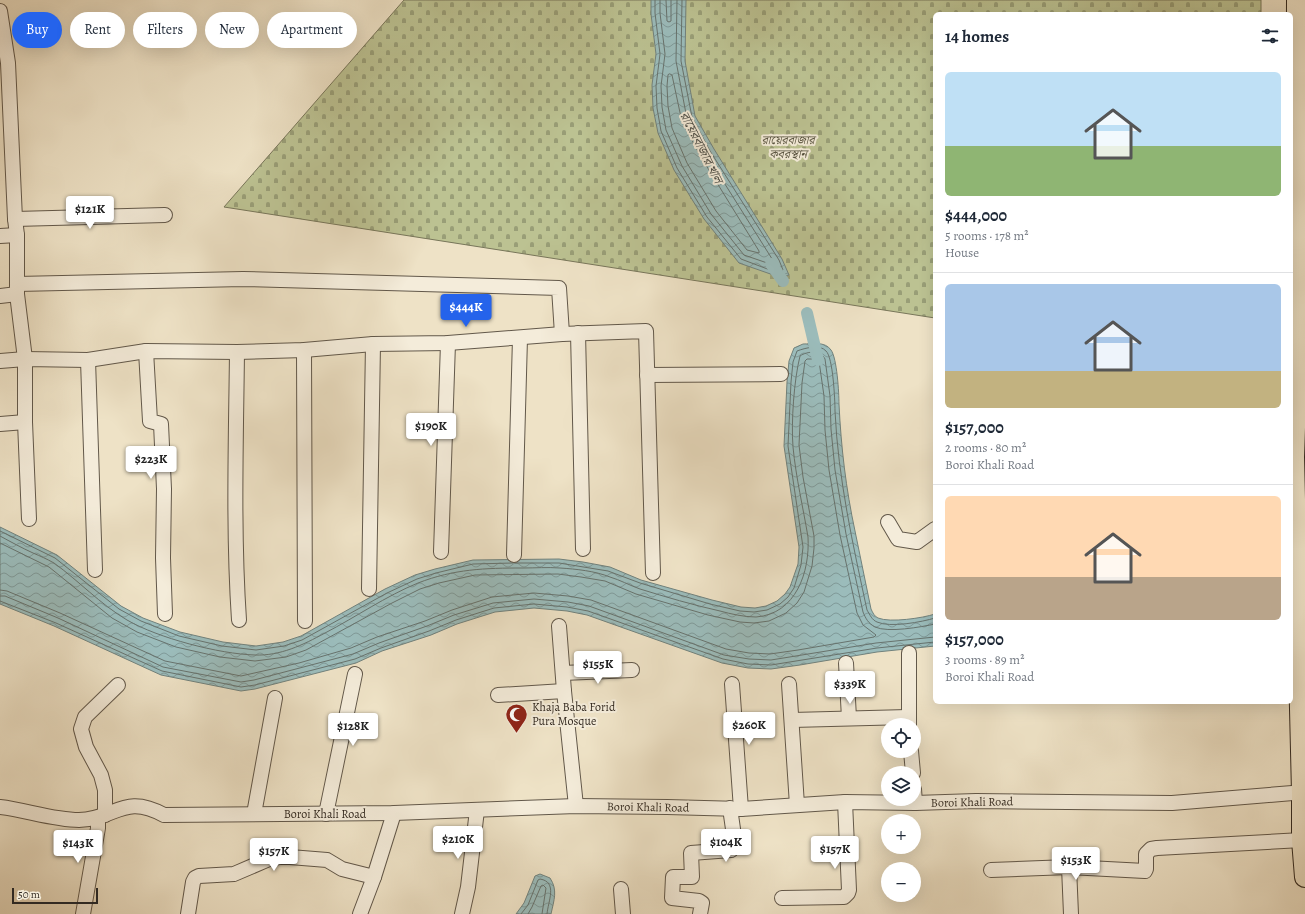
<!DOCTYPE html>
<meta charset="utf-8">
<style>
body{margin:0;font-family:Alegreya,"Noto Serif Bengali",serif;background:#f6f6f7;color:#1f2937;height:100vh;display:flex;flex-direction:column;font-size:15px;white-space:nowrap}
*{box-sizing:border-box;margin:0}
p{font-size:13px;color:#747a83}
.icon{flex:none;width:22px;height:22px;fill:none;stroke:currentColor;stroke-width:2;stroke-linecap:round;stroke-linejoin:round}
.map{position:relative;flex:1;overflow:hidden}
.drawer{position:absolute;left:933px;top:12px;width:360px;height:692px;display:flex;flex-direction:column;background:#fff;border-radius:6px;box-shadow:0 4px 16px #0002}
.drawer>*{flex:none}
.top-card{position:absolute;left:12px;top:12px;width:380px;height:36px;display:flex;gap:8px}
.tools{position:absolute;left:881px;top:718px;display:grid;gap:8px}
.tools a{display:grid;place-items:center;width:40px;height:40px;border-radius:50%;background:#fff;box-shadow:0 4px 16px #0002;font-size:20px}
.scale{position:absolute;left:12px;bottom:10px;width:86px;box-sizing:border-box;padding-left:4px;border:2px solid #332a21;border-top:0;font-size:11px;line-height:14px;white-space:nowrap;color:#332a21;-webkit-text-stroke:3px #f4ecda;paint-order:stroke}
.price{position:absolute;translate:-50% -34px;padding:0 9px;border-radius:4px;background:#fff;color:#222;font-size:13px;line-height:26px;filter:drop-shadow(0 1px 2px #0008)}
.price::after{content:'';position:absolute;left:50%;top:24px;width:12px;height:9px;margin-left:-6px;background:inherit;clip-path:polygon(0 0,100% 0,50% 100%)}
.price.active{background:#2563eb;color:#fff}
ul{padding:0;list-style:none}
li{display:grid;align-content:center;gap:8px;height:212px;padding:0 12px}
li+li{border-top:1px solid #e0e1e3}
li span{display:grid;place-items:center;height:124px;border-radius:6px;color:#555}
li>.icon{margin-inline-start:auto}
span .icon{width:72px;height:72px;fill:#fffc;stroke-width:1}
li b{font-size:17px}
h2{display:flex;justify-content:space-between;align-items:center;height:48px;padding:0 12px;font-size:17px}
.tag{padding:0 14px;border-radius:18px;background:#fff;box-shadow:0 4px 16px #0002;font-size:14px;line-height:36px}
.tag.active{background:#2563eb;color:#fff}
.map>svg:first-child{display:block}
.cemetery{fill:url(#cemetery-stones);stroke:#78765a}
.water{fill:url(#water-waves);stroke:#71827d}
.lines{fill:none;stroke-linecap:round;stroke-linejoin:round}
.shore{stroke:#67736e;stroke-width:1}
.canal{stroke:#9bbcbb;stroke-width:12}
.minor-casing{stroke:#62584a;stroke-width:16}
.highway-casing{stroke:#332a21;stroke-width:22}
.minor{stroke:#f4ecda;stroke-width:14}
.highway{stroke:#eee2c6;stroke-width:20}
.labels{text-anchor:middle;stroke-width:4;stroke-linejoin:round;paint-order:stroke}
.park-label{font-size:12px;font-style:italic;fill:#55503d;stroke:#f4ecda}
.poi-label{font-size:12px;fill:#332a21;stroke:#f4ecda;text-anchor:start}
.street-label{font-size:12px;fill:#332a21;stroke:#f4ecda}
.water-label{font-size:13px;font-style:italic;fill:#4d4e48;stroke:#f4ecda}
</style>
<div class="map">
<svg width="1305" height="914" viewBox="0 0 1305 914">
<defs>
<pattern id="cemetery-stones" width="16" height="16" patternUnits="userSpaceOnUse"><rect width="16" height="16" fill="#bcc292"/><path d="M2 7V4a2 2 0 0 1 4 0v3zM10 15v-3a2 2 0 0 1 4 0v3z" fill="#999e77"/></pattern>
<pattern id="water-waves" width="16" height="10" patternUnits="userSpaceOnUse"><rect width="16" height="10" fill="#9bbcbb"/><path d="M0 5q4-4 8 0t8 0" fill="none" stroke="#7f9998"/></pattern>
</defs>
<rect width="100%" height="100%" fill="#eee2c6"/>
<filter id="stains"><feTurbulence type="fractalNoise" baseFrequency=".005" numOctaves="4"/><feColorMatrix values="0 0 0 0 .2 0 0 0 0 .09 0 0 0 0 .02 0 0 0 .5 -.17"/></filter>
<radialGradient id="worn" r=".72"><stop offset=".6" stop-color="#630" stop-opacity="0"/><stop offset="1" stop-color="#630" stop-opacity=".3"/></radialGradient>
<polygon class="cemetery" points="404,0 1261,0 1261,14 935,14 935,318 224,207"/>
<g class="water">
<polygon points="651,0 686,0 685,61 695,116 714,149 782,259 789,275 779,277 739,263 704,219 674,170 658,133 653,108 652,85 656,54 651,14"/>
<path d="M803,344C812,344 825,341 831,350C837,358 839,393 839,404C841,447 846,489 855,531C860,557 866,583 871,609C873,613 874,616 878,618C890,623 923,618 935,614V646L877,652L800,665L771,669L748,668L722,663L587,615L567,611L534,608L495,612L457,624L431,635L382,651L356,663L255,689L241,691L161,675L54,626L0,604V527L57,555L121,606L143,618L180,632L223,642L256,646L283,642L301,636L385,589L415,575L435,569L473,560L559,559L583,562L610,567L641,580L712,600L741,607L755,608L766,606L777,601L785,594L790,587L798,564L799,547L784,446L787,382L789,361L794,348Z"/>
<path d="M540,874L550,878C558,890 554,900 551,914H516L524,903L535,876Z"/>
</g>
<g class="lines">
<g class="shore">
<polyline points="655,0 655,13 660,54 656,86 657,108 661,131 677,168 707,217 741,259 778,273 781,272 783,270 779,260 710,151 692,117 681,61 682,0"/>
<polyline points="660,0 660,13 665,54 661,86 662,107 666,130 682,166 711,214 744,255 773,265 774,262 706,154 687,119 676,61 677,0"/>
<polyline points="666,0 667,21 669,22 671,21 671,0"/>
<polygon points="670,74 672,75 682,122 701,157 759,251 759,253 747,250 716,211 687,163 672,128 668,106 667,86 668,75"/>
<polyline points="0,531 55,558 119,609 141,621 179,636 222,646 256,650 284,646 302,640 387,593 417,579 436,573 473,564 513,563"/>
<path d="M0,536C11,542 22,548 33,553C40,556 47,559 54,563C79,581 100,604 127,620C158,638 219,654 255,655C280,656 303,645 325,633C356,617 386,596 418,583C454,569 485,568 523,568C535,568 548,567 560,568C576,569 595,571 610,577C620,580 629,585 640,589C666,597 693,605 720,611C731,614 744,617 756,617C796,614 810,572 808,537C803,507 796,478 793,447C791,422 794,380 800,356C807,351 821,350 825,359L830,396L831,429L835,470L846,534L863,612C866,619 868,623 875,627C888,633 921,627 935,624"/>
<polyline points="0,543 49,567 112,618 137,632 176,647 220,657 255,661 286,657 306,650 392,603 420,589 439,583 475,575 558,574 581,577 605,581 636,594 708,615 740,622 754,623 769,621 786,613 797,603 804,592 812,566 814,548 814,536 803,477 799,445 802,383 805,361 807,359 817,359 819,361 824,396 825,430 829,470 840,535 857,613 863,625 876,635 874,637 798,650 770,654 749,653 726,649 591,600 568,596 534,593 492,597 452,610 425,621 377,637 351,648 299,663 241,676 165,661 60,613 7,591 0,590"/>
<path d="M515,563H559L608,571L640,583L710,604L740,611L754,612L767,610L780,604L788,597L794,588L801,565L803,547L788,446L791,382L793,362L797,351C805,348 820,344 826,351C833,357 835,400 835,411C838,478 853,545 867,610C870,615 872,620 877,622C890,628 922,622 935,618"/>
<polyline points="0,596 5,596 58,618 163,667 241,682 254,680 353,654 379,643 427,626 454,615 493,603 534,599 568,602 589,606 724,655 749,659 771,660 876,643 935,637"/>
<polyline points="0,601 56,623 162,671 241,687 255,685 355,659 381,648 429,631 456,620 494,608 534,604 567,607 588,611 723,659 748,664 771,665 877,648 935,642"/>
<path d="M521,914L528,905L538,880L540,879C558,882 548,901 547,914"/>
<polyline points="528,914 532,907 541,886 543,885 546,888 542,914"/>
</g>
<g class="canal">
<polyline points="771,264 783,281"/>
<polyline points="807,313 818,360"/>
</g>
<defs>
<g id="minor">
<polyline points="0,11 8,63 15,219 17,235 17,294 25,359 25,422 29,519"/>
<polyline points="15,219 165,215"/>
<polyline points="0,236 17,235"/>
<polyline points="17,284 243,279 559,288 562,334"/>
<polyline points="0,296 17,294"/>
<polyline points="578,333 583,549"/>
<polyline points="304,350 305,621"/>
<polyline points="146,351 150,421 161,424 164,489 163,558 165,614"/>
<path d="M237,352C236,441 233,531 239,620"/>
<polyline points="88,360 95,570"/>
<polyline points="0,361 25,359 88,360 146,351 237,352 304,350 373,344 448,343 562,334 646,331 653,573"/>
<polyline points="647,375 781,374"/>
<polyline points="0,424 25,422"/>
<polyline points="888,522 898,539 917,542 935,529"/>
<polyline points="441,552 448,343"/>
<polyline points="514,555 520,338"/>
<polyline points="369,589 373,344"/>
<polyline points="559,626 564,691 576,806"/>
<polyline points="909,653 909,725"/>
<polyline points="846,663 849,718"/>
<polyline points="563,673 632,670"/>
<polyline points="732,684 741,809"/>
<polyline points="789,684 797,805"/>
<polyline points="498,695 564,691"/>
<polyline points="792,720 908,717"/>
<polyline points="911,751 913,773"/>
<polyline points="914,789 915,803"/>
<path d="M0,807C26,810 53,820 79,820C116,819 124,793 164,815L394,813L576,806L667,807L741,809L845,802L915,803L976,801L1172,803L1305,792"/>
<polyline points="254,814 275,698"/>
<polyline points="326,814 355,674"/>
<polyline points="105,815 105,790 101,775 86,747 81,729 85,717 118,685"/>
<polyline points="1069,867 1071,914"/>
<polyline points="991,870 1069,867 1145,871 1146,869 1146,854 1151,849 1157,848 1302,840"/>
<polyline points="621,889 623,914"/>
<polyline points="782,898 844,897 848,893 849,890 845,802"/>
<polyline points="83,914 98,828 98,818"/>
<polyline points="188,914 193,882 195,878 199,876 234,874 269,859 280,857 290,857 327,860 342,869 374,877"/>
<polyline points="360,914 374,877 394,813"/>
<polyline points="462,914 468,887 477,810"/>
<polyline points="700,914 702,903 699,901 672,898 673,877 692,877 691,853 731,850 735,843 730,808"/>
</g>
<polyline id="highway" points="1297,0 1296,398 1294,457 1302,793 1302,840 1305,877"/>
</defs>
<use href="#minor" class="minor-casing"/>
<use href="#highway" class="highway-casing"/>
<use href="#minor" class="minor"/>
<use href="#highway" class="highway"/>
</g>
<defs>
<symbol id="mosque-pin" viewBox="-11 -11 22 30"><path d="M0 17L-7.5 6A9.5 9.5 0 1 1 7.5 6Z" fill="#8f2418" stroke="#f4ecda"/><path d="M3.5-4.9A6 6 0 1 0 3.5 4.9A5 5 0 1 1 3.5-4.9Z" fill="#fff"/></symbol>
</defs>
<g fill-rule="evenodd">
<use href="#mosque-pin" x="504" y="702" width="25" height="34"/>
</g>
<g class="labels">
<g class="park-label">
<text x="788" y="144">রায়েরবাজার<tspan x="788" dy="14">কবরস্থান</tspan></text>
</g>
<g class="poi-label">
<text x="532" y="711">Khaja Baba Forid<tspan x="532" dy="14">Pura Mosque</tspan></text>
</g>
<g class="street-label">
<text transform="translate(972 802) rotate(-1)" y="4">Boroi Khali Road</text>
<text transform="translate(648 807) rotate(1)" y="4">Boroi Khali Road</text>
<text x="325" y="818">Boroi Khali Road</text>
</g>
<g class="water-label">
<text transform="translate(702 147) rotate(63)" y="5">রায়েরবাজার খাল</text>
</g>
</g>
<rect width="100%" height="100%" filter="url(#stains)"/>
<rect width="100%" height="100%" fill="url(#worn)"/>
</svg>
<div class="tools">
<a><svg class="icon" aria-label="locate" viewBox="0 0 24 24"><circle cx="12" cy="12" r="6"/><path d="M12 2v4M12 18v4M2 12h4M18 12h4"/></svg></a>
<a><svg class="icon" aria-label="layers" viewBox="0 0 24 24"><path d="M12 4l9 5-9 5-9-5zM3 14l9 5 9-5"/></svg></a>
<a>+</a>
<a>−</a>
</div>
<div class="scale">50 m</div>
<b class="price" style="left:90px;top:230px">$121K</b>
<b class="price active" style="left:466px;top:328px">$444K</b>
<b class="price" style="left:431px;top:447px">$190K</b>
<b class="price" style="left:151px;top:480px">$223K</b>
<b class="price" style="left:598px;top:685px">$155K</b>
<b class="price" style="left:850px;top:705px">$339K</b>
<b class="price" style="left:749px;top:746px">$260K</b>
<b class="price" style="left:353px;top:747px">$128K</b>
<b class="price" style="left:458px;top:860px">$210K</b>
<b class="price" style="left:726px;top:863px">$104K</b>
<b class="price" style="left:78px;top:864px">$143K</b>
<b class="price" style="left:835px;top:870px">$157K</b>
<b class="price" style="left:274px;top:872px">$157K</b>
<b class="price" style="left:1076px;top:881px">$153K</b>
<div class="top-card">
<a class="tag active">Buy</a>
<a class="tag">Rent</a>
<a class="tag">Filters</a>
<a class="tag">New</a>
<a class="tag">Apartment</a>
</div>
<section class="drawer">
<h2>14 homes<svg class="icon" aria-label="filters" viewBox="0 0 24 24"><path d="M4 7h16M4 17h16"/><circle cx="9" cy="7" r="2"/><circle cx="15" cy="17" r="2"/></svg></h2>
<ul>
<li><span style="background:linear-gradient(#bfe0f5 60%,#8fb573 0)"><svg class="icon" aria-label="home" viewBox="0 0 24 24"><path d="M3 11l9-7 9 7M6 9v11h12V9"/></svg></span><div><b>$444,000</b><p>5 rooms · 178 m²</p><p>House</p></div></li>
<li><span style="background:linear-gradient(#a9c7e8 70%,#c2b280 0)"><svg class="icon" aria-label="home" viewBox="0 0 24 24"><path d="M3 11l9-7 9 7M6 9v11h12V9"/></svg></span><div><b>$157,000</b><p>2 rooms · 80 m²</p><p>Boroi Khali Road</p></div></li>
<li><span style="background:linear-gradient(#ffd9b3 65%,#b9a48a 0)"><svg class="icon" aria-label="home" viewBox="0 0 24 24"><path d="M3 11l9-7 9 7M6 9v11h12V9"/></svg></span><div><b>$157,000</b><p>3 rooms · 89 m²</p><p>Boroi Khali Road</p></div></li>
</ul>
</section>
</div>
